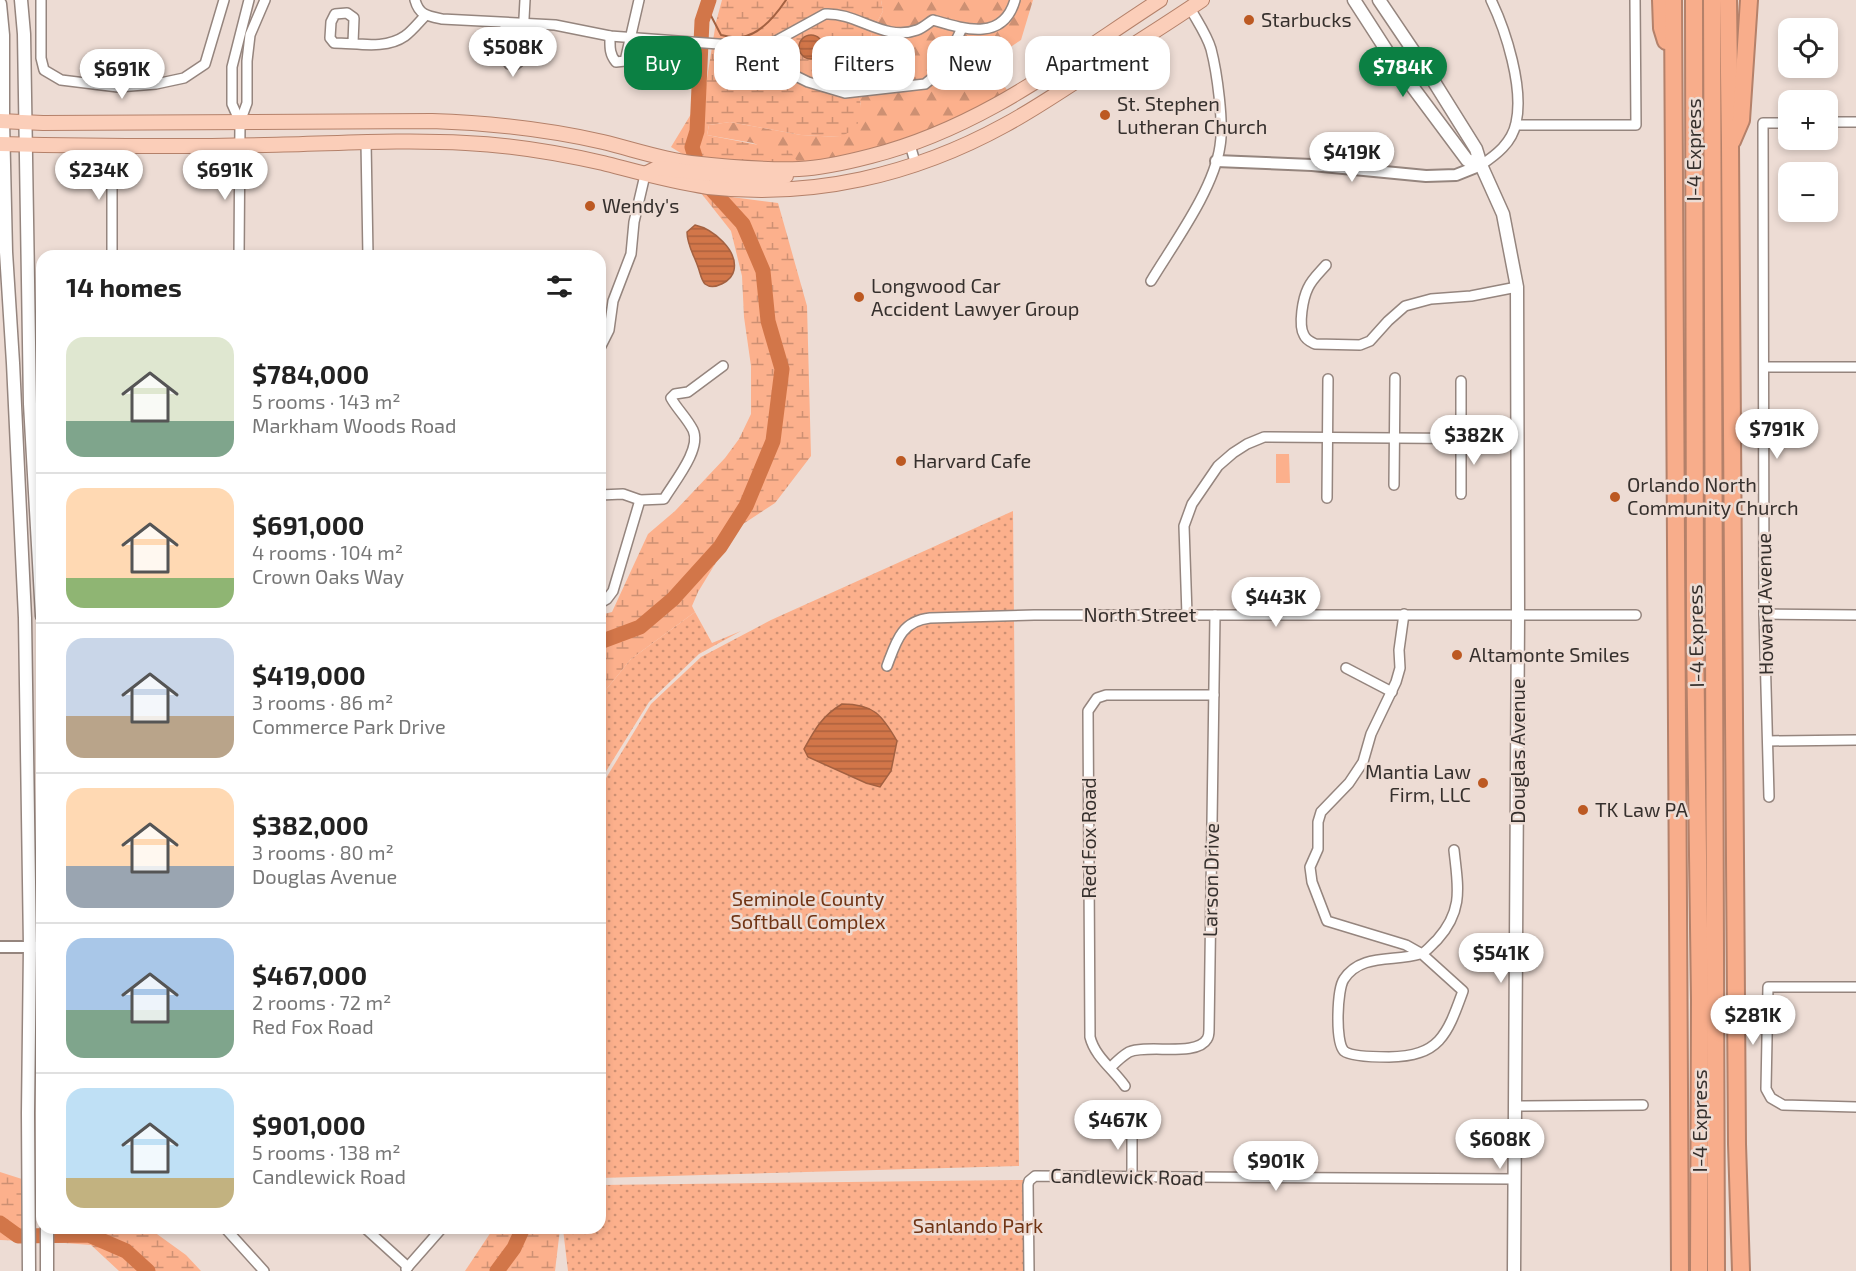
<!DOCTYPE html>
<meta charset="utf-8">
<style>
body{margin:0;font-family:"Exo 2",sans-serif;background:#f2f2f2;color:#222;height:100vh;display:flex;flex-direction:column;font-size:22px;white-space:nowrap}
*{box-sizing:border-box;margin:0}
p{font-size:20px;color:#767676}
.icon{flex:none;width:33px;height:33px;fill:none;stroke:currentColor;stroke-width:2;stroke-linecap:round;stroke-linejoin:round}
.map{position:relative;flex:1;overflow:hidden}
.side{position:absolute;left:36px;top:250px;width:570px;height:984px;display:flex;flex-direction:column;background:#fff;border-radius:18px;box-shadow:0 3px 9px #0003}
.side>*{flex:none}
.hud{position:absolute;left:624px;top:36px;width:570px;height:54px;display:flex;gap:12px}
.controls{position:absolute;left:1778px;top:18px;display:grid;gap:12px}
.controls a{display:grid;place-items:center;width:60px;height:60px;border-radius:12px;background:#fff;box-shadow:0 3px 9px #0003;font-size:30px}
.price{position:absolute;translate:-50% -51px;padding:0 14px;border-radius:21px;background:#fff;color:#222;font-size:20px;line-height:39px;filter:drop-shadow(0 2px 3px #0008)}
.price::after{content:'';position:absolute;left:50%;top:36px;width:18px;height:14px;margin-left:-9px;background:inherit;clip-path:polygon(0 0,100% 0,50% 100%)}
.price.on{background:#0b8043;color:#fff}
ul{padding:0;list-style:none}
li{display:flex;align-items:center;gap:18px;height:150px;padding:0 30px}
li+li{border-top:2px solid #e0e0e0}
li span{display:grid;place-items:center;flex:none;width:168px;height:120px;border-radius:18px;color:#555}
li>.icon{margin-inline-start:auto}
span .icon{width:72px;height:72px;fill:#fffc;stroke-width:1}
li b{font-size:26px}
h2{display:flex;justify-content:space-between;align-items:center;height:72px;padding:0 30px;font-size:26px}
.chip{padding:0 21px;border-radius:18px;background:#fff;box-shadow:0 3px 9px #0003;font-size:21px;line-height:54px}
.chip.on{background:#0b8043;color:#fff}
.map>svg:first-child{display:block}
.grass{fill:#fcb08c}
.forest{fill:url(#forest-firs)}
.wetland{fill:url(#wetland-marsh)}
.park{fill:url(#park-dots)}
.water{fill:url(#water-rules);stroke:#a36141;stroke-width:1.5}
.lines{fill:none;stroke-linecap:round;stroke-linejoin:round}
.stream{stroke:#a36141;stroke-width:2}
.river{stroke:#d27649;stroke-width:15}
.minor-casing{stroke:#95857e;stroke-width:12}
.tertiary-casing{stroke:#95857e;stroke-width:14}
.secondary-casing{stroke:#95857e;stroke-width:15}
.primary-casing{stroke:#b4816a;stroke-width:16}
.motorway-casing{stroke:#b4816a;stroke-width:20}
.minor{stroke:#fff;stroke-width:9}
.tertiary{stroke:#fff;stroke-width:10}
.secondary{stroke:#fff;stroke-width:12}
.primary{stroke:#fbceb9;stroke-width:14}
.motorway{stroke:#f8ad8b;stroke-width:16}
.poi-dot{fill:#bc5922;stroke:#eddcd4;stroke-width:2}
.labels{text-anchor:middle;stroke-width:5;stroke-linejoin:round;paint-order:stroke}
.poi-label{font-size:20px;fill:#36302d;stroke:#eddcd4;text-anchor:start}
.street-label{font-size:20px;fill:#36302d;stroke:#eddcd4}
.park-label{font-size:20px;fill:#703414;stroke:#eddcd4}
</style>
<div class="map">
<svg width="1856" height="1271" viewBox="0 0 1856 1271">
<defs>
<pattern id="forest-firs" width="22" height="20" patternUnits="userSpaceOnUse" patternTransform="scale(1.5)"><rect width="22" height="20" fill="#fcb08c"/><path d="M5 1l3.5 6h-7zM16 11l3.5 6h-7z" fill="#cd9073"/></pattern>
<pattern id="wetland-marsh" width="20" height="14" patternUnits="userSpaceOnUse" patternTransform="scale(1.5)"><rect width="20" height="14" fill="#fcb08c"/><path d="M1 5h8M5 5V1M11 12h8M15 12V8" fill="none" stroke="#cd9073"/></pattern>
<pattern id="park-dots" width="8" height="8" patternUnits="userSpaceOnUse" patternTransform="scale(1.5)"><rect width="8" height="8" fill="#fcb08c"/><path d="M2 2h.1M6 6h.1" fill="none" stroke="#cd9073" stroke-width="1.8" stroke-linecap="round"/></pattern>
<pattern id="water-rules" width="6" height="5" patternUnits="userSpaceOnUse" patternTransform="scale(1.5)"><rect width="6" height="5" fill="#d27649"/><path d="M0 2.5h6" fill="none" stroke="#ab613d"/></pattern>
</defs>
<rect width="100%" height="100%" fill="#eddcd4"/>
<polygon class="grass" points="1276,454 1289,454 1290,483 1276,483"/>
<polygon class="forest" points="881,0 1033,0 1021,40 988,62 1009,93 928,133 855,155 800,164 753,143 707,135 709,125 730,122 801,135 840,137 861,106 857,84 873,30 883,11"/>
<g class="wetland">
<polygon points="722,0 881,0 883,11 873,30 862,63 857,84 861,106 857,128 840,137 801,135 730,122 709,125 707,135 790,151 799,164 737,162 687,157 671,147 705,91 716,22"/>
<polygon points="701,193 778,203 807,306 811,456 775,503 737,528 698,592 692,606 695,612 631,659 600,697 600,615 612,612 648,534 675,511 725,458 739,439 751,414 751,366 744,317 742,276 731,231"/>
<polygon points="0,1172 25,1180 25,1241 0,1240"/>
<polygon points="51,1229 150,1229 186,1255 201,1271 119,1271 91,1245 51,1242"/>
<polygon points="493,1229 560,1229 555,1271 465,1271"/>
</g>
<g class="park">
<polygon points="1013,511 1019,1166 600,1178 600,788 651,704 701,657 771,620"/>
<polygon points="695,612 712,643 741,631 699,654 649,702 600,781 600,697 631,659"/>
<polygon points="1024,1180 1023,1271 568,1271 563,1229 600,1228 600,1185"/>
</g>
<g class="water">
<circle cx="811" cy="47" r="12"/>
<path d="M695,225C713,229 738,250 734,270C732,281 714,291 705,284C701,280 700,272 698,267C694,255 687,245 687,232Z"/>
<path d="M842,704C874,704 882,715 897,741L891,771L880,787L866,783L808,757L804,749C815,729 822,716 842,704Z"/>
</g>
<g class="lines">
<path class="stream" d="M707,8L721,35C727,36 735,38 741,37C760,35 776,15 786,0"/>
<g class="river">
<polyline points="600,642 640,627 673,599 720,547 746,506 773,441 782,369 768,321 763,271 743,224 702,179 692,147 697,131 702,21 709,0"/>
<polyline points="0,1223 18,1236 89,1235 126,1251 148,1271"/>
<polyline points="497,1271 514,1248 523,1228"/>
</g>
<defs>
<g id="minor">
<polyline points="41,0 41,58 44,70 61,80 118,87 156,84 184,78 205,64 224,0"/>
<path d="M415,0C419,15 427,16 442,19L555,25L610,36L732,45L808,82L845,93L925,84L942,70L962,28"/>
<polyline points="505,24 505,55 509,64 515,65 519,62 522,55 525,0"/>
<path d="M610,36C610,46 609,54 616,62L625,61L639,0"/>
<path d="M353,43L354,18L347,13L335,14L331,22L330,38L334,43C357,43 385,50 405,36C412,31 419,22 425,16"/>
<path d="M752,54L825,14C857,12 884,42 917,30C923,28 928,23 933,20C964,29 1003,42 1015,0"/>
<polyline points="240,122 232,104 232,67 249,0"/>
<polyline points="1827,122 1856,122"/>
<polyline points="1516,125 1636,125 1635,0"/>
<polyline points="366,142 368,256"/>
<polyline points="910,145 916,165"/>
<polyline points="112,146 112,256"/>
<path d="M1481,165C1496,155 1512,143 1516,123C1524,88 1506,31 1491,0"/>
<polyline points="239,256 240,122 247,103 247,61 250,35 265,0"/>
<path d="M1326,265C1320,272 1312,279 1308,288C1303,298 1298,325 1304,335C1306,340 1311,342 1315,344L1360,345L1370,341L1388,321L1405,306L1431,299L1471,296L1517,287"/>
<path d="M1151,281C1174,243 1214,189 1220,146C1224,123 1217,72 1211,49C1207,35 1197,21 1190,8"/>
<polyline points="600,348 609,330 613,301 631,254 634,222 645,175"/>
<polyline points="1764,367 1856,367"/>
<polyline points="1394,485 1395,378"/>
<polyline points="1461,494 1461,381"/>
<path d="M600,495L623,494L640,500L664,499C674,482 702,449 693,430C687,418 677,409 671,398L675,394L688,392L723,366"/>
<polyline points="1327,498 1328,379"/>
<polyline points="600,603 607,599 613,591 640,500"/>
<path d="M1404,614L1399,650L1400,668L1396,682L1371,734L1363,762L1349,783L1321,812L1318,822V849L1310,867L1312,882L1327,921L1406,945L1422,954L1463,991C1447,1035 1440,1056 1389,1057C1379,1057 1351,1057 1344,1051C1335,1042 1337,989 1344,979C1361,953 1394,962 1420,954C1426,953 1432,944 1437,940C1464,910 1458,887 1454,850"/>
<polyline points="1764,614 1856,615"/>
<polyline points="1187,615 1184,526 1192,504 1218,466 1233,453 1247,444 1264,437 1518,439"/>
<path d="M887,666C896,642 901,621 930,618L1034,615H1636"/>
<polyline points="1346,668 1392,692"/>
<polyline points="1768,741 1856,740"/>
<polyline points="1769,797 1764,614 1763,123 1788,123"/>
<polyline points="1856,987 1768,987 1766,1089 1771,1098 1783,1105 1856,1107"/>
<path d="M1111,1067C1116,1062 1122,1056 1129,1052C1148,1044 1197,1057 1207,1039C1209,1036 1209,1033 1209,1030L1215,615"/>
<path d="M1125,1086C1113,1069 1095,1057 1090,1037L1088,711L1097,698L1106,695H1214"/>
<polyline points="1516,1106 1643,1105"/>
<polyline points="1132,1124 1132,1178"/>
<polyline points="225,1228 264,1271"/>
<polyline points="365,1228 408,1267"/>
<polyline points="406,1269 442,1228"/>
<polyline points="1029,1271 1028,1185 1029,1181 1035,1176 1515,1179"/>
</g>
<g id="tertiary">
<polyline points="1216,161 1312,165 1426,176 1456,175 1481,165"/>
<polyline points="0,947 42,947"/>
</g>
<g id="secondary">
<polyline points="21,0 24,34 30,404 42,616"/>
<polyline points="1354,0 1394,62 1467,160 1481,165"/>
<polyline points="1379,0 1431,77 1476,149 1481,165 1503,214 1517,287 1518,615 1514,1271"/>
<polyline points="0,4 3,35 3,121 6,252 13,363 25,618 30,947 28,1113 29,1271"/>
<polyline points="47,1271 47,1228"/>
</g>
<g id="primary">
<path d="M0,121L43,123L432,121C490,123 546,129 603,142C632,149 661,159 691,163C727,167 764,170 799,169C823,168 848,162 871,156C981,128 1066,61 1160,0"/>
<path d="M0,144C88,146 176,147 265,145C332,144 399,139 466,143C512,145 559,153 603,163C638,172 672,182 708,187C812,199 914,175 1005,125C1033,110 1059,92 1086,75C1125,50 1164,26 1202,0"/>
<polyline points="647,173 657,168 730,176 786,176"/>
</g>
<g id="motorway">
<polyline points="1661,0 1662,28 1666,41"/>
<polyline points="1673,0 1680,1271"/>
<polyline points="1694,0 1695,637 1700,1000 1699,1271"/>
<polyline points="1712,0 1716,1271"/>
<polyline points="1728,0 1730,145 1737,1144 1741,1271"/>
<polyline points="1732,141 1741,120 1749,0"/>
</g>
</defs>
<use href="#minor" class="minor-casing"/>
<use href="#tertiary" class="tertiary-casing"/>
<use href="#secondary" class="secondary-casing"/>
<use href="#primary" class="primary-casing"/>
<use href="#motorway" class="motorway-casing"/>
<use href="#minor" class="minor"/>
<use href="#tertiary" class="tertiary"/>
<use href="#secondary" class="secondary"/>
<use href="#primary" class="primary"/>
<use href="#motorway" class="motorway"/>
</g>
<g class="poi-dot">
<circle cx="1249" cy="20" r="6"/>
<circle cx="1105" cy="115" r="6"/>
<circle cx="590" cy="206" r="6"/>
<circle cx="859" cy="297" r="6"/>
<circle cx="901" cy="461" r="6"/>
<circle cx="1615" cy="497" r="6"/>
<circle cx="1457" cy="655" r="6"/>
<circle cx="1483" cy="783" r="6"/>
<circle cx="1583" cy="810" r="6"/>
</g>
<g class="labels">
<g class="poi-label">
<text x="1261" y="27">Starbucks</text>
<text x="1117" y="111">St. Stephen<tspan x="1117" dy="23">Lutheran Church</tspan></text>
<text x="602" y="213">Wendy's</text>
<text x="871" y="293">Longwood Car<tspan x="871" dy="23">Accident Lawyer Group</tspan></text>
<text x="913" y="468">Harvard Cafe</text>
<text x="1627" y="492">Orlando North<tspan x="1627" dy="23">Community Church</tspan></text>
<text x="1469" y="662">Altamonte Smiles</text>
<text x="1471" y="779" text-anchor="end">Mantia Law<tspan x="1471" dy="23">Firm, LLC</tspan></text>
<text x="1595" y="817">TK Law PA</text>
</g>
<g class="street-label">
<text transform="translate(1694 150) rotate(-90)" y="7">I-4 Express</text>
<text transform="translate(1765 604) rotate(-91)" y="7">Howard Avenue</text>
<text x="1140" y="622">North Street</text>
<text transform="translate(1696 636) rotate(-91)" y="7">I-4 Express</text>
<text transform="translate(1518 751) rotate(-90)" y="7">Douglas Avenue</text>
<text transform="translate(1089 838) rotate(-90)" y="7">Red Fox Road</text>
<text transform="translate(1211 880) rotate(-89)" y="7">Larson Drive</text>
<text transform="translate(1700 1121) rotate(-90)" y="7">I-4 Express</text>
<text transform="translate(1127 1177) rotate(1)" y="7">Candlewick Road</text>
</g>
<g class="park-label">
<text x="808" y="906">Seminole County<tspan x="808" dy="23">Softball Complex</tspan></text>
<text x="978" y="1233">Sanlando Park</text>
</g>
</g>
</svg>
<div class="controls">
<a><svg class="icon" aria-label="locate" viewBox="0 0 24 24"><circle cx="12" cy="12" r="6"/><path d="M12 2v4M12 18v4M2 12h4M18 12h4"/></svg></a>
<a>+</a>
<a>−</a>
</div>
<b class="price" style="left:513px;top:78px">$508K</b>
<b class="price on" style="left:1403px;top:98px">$784K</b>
<b class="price" style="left:122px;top:100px">$691K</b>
<b class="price" style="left:1352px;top:183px">$419K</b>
<b class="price" style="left:99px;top:201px">$234K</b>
<b class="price" style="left:225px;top:201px">$691K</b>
<b class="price" style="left:1777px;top:460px">$791K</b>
<b class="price" style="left:1474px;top:466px">$382K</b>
<b class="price" style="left:1276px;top:628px">$443K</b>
<b class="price" style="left:1501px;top:984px">$541K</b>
<b class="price" style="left:1753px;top:1046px">$281K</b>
<b class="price" style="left:1118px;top:1151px">$467K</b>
<b class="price" style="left:1500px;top:1170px">$608K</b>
<b class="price" style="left:1276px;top:1192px">$901K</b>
<div class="hud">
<a class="chip on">Buy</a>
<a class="chip">Rent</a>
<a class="chip">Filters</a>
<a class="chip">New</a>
<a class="chip">Apartment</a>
</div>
<section class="side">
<h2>14 homes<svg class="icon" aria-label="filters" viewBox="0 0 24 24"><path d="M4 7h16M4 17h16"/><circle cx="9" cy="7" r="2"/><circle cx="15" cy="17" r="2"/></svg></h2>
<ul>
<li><span style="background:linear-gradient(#dfe7d0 70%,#7fa58c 0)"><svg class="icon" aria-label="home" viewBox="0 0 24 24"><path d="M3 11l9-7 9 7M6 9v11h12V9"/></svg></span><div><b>$784,000</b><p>5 rooms · 143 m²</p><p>Markham Woods Road</p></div></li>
<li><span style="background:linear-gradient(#ffd9b3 75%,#8fb573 0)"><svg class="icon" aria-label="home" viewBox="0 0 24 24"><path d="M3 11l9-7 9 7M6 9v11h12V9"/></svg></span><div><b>$691,000</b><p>4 rooms · 104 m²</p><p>Crown Oaks Way</p></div></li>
<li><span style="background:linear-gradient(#c9d6e8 65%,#b9a48a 0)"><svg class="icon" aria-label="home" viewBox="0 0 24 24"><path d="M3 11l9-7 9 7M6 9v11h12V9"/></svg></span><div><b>$419,000</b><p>3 rooms · 86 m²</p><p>Commerce Park Drive</p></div></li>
<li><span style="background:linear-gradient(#ffd9b3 65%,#9aa5b1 0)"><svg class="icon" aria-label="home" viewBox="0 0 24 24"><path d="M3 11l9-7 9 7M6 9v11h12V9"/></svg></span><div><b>$382,000</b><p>3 rooms · 80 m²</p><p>Douglas Avenue</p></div></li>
<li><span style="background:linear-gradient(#a9c7e8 60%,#7fa58c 0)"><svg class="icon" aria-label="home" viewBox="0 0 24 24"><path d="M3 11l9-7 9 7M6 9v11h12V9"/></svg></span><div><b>$467,000</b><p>2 rooms · 72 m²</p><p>Red Fox Road</p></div></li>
<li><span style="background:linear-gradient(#bfe0f5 75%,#c2b280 0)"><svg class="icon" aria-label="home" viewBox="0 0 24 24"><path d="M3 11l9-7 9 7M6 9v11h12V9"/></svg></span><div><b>$901,000</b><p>5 rooms · 138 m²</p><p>Candlewick Road</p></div></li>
</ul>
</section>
</div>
